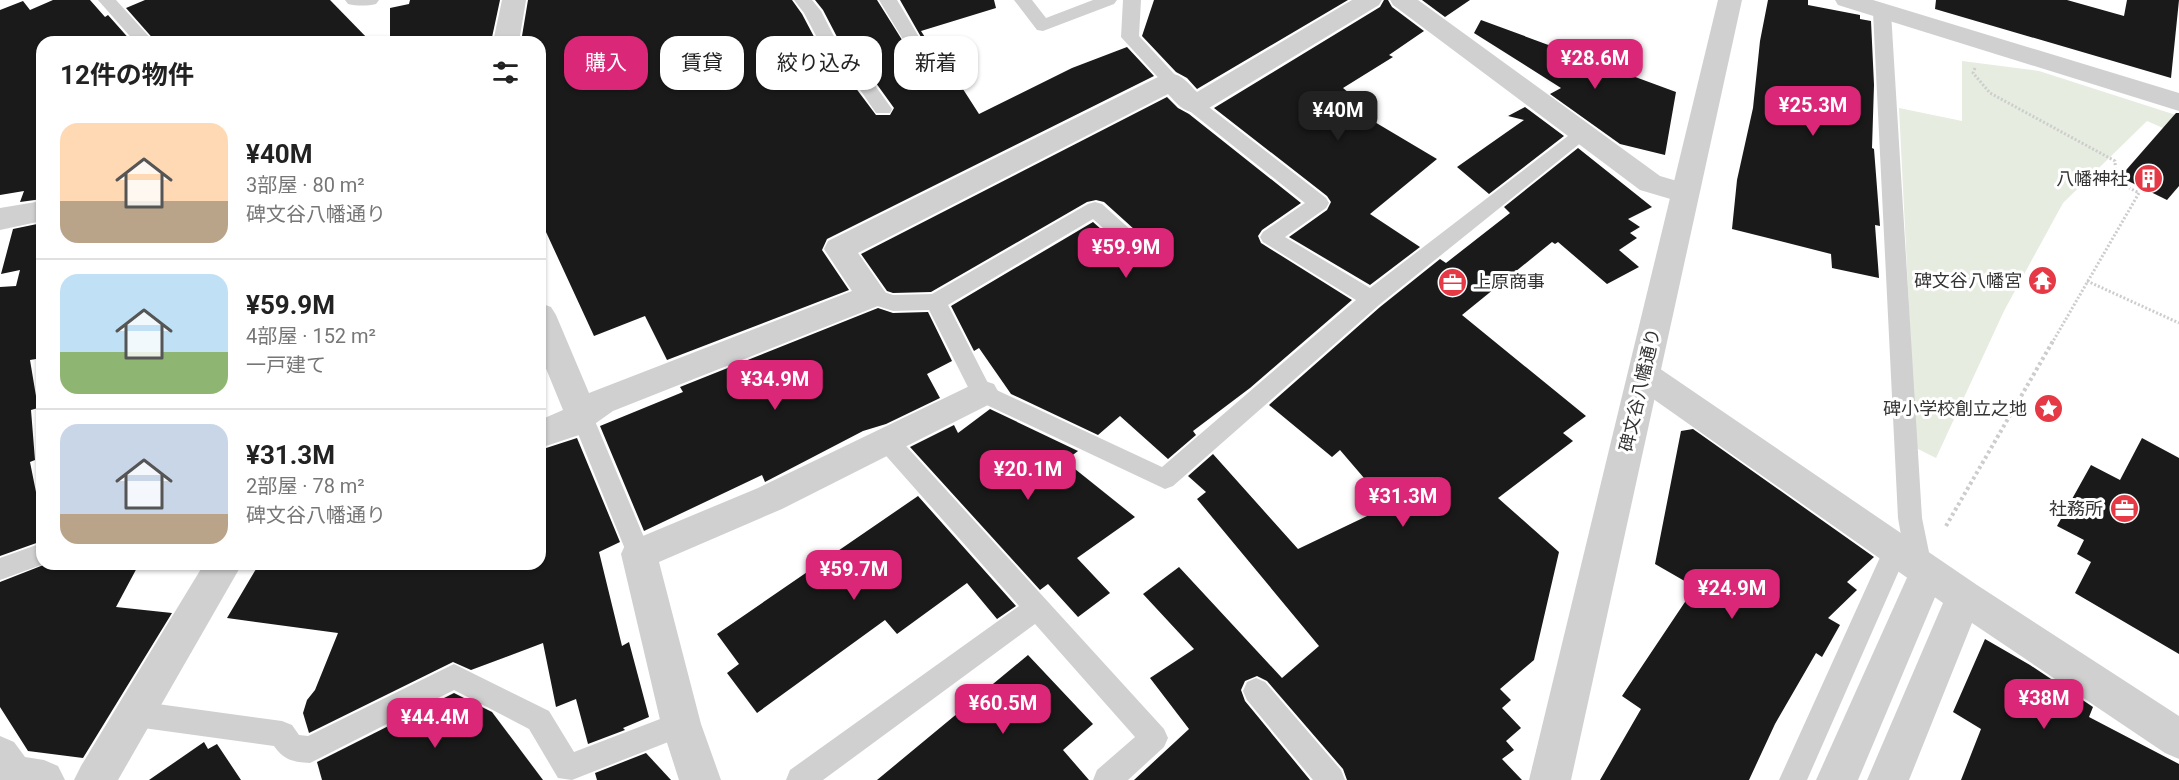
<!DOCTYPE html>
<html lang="ja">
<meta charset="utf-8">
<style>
body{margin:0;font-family:Roboto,"Noto Sans JP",sans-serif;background:#f2f2f2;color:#222;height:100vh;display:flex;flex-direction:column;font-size:22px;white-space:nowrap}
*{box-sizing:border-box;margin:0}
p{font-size:20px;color:#767676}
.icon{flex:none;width:33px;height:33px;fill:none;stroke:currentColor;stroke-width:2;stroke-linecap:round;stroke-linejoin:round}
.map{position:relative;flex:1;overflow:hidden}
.details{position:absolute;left:36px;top:36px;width:510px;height:534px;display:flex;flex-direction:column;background:#fff;border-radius:18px;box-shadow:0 2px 4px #0004}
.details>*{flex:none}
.top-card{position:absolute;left:564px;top:36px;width:570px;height:54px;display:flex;gap:12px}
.price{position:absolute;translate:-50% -51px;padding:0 14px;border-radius:12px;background:#db2777;color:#fff;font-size:20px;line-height:39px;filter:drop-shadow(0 2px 3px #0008)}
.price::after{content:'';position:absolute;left:50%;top:36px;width:18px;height:14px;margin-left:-9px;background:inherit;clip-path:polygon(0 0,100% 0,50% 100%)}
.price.on{background:#222;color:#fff}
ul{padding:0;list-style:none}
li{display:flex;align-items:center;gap:18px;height:150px;padding:0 24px}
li+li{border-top:2px solid #e0e0e0}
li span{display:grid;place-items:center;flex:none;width:168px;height:120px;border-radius:18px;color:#555}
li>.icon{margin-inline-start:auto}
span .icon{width:72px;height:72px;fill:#fffc;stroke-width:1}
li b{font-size:26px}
h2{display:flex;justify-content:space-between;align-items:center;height:72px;padding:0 24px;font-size:26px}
.tag{padding:0 21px;border-radius:18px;background:#fff;box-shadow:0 2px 4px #0004;font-size:21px;line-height:54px}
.tag.on{background:#db2777;color:#fff}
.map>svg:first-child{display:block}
.green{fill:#e6ecdf}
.building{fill:#1a1a1a}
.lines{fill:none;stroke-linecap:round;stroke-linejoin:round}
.path-far1{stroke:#cdcdcd;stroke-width:3;stroke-dasharray:2 2;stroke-linecap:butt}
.path{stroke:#cdcdcd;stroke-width:4;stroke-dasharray:3 3;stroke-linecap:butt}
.service{fill:#d0d0d0;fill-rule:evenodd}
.pedestrian{fill:#d0d0d0;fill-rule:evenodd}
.minor{fill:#d0d0d0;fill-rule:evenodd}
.tertiary{fill:#d0d0d0;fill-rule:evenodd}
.labels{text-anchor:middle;stroke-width:6;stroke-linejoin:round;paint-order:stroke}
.poi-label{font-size:18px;fill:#333;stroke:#fff;text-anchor:end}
.street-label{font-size:18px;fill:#333;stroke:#fff}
</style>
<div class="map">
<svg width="2179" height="780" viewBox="0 0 2179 780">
<rect width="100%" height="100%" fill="#fff"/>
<polygon class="green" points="1962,61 2039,71 2179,116 2179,135 2147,121 2063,203 2004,311 1936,458 1916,448 1899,108 1962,121"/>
<g class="building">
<polygon points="53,0 90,0 105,17 108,15 132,42 42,42 42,199 20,202 24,191 0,195 0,10 23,1 30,10"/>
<polygon points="145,0 330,0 371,42 156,42 126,8"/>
<polygon points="410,0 500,0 491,42 390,42 390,8 409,4"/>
<polygon points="528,0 792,0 802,14 831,69 852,83 876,115 890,115 894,108 868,72 848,58 823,10 815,0 877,0 904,43 916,43 921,37 900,0 994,0 996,8 921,31 957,87 961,86 979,114 1072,68 1127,47 1154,76 827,239 822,250 849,290 667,360 645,316 594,336 540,219 540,42 521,42"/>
<polygon points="1154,0 1348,0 1197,89 1187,78 1176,72 1142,36"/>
<polygon points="1384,0 1388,0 1392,7 1424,31 1389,55 1393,57 1343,88 1349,93 1336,99 1437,159 1370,214 1420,247 1370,285 1289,237 1327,210 1331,202 1327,196 1214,108 1380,7"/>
<polygon points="1422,0 1470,0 1445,17"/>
<polygon points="1768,0 1808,0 1808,5 1860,15 1860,19 1871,21 1874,85 1872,148 1874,149 1880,226 1875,225 1879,278 1832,268 1831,254 1732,229 1737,180 1753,108 1760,41"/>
<polygon points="1936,0 2067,0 2124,16 2127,0 2179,0 2171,78 1935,9"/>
<polygon points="1481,20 1676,92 1665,155 1620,144 1550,94 1561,88 1474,33"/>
<polygon points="1167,97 1178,108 1189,114 1301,203 1262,230 1258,236 1261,243 1352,300 1250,388 1193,431 1196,435 1168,459 1120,416 1098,435 1011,394 979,348 974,351 951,306 1093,222 1138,262 1145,265 1154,262 1158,256 1155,248 1104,202 1096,200 1087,202 931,292 893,293 887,291 861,254"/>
<polygon points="1525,107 1564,136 1489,194 1457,167 1524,120 1508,116"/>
<polygon points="2176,113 2179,113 2179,186 2167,200 2120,177"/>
<polygon points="1578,148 1652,207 1628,219 1640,227 1630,233 1637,238 1619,250 1639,267 1607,284 1558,242 1555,244 1552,242 1462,315 1586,416 1563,433 1573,441 1498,498 1559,552 1534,660 1500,689 1511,700 1502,708 1521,728 1506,741 1514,750 1502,759 1522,780 1347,780 1343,769 1267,681 1257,676 1245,681 1241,690 1245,701 1310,780 1134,780 1189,729 1150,678 1194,649 1143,594 1179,567 1282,678 1319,646 1197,499 1206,492 1188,476 1213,454 1298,549 1388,506 1340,450 1332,457 1269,405 1380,307 1440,259 1446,263 1510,213 1504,207"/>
<polygon points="42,223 42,358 30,360 38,408 31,410 35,460 30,462 42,522 42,541 0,556 0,287 16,286 20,270 1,274 13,229"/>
<polygon points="878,308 893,313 928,312 952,361 927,374 940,398 886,424 863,431 765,482 762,475 644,531 600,426 683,392 680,387"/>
<polygon points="990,409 1078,451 1065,461 1135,517 1077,558 1110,593 1078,617 1048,584 1040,590 910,447 954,425 958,433"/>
<polygon points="1693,429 1874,557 1847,582 1857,590 1828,618 1840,625 1822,657 1816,653 1775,724 1749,780 1600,780 1641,709 1622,696 1695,587 1655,564 1681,431"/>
<polygon points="577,438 620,542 599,552 622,646 629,642 649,717 623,728 625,730 588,744 576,699 556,707 543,643 471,670 453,662 309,733 303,713 307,700 315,690 338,633 227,618 259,564 540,564 540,450"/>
<polygon points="2142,438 2179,458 2179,654 2075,593 2091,562 2077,554 2084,540 2057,526 2091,465 2120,480"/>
<polygon points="918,496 1016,606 997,619 967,583 897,634 885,620 757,713 727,673 739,664 717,634"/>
<polygon points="46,564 139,564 116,607 172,613 83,758 28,751 0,707 0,582"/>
<polygon points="1985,639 2030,665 2093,707 2089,717 2179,764 2179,780 1961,780 1981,729 1953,712"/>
<polygon points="1028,655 1093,724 1063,750 1089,780 877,780"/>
<polygon points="454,693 492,712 543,780 322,780 317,762"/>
<polygon points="204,742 208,749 217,744 241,780 149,780"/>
<polygon points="646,753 671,780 597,780 595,773"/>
</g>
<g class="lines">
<g class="path-far1">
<polyline points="1975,68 1973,73 1990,93 2115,161 2116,181 2139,193 2052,343"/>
<polyline points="2087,281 2179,323"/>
</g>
<polyline class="path" points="1946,526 2053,341"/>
<g class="service">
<polygon points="98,0 116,0 154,42 135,42"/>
<path d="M345,0H379L376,4C367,6 357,6 348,4Z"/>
<polygon points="794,0 812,0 821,11 846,60 866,73 892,109 890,113 876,113 854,81 833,68 804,13"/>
<polygon points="879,0 897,0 919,37 916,41 904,41"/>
<polygon points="1014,0 1032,0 1046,18 1093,0 1117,0 1114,4 1043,31 1037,30"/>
<polygon points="1123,0 1141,0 1139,36 1177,77 1180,81 1177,85 1165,85 1121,37"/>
<polygon points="1882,7 1888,8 1891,12 1922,518 1932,567 1929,575 1920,578 1911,575 1905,557 1807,780 1779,780 1887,542 1896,539 1902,541 1898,518 1873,12 1876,8"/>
<polygon points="1194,99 1201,101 1326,198 1329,203 1326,208 1285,237 1370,288 1577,129 1584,127 1591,129 1593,133 1379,305 1173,486 1165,489 974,399 929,310 893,311 865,302 861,296 865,290 872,288 893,295 932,294 1088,204 1095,202 1102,204 1153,250 1156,255 1153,260 1146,263 1139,260 1093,219 948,305 990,387 1162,467 1356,300 1263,242 1260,237 1263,232 1305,203 1187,109 1185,105 1187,101"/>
<polygon points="581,405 589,407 592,414 651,554 648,562 639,565 630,562 627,554 570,414 573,407"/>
<polygon points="888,432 896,435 1164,729 1168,738 1164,747 1128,780 1093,780 1097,770 1135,737 1035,624 823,780 786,780 790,770 1019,606 880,449 876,442 880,435"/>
<polygon points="42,543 42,564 44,564 0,580 0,558"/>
<path d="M454,664L549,711L574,752L681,711L691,715L695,724L691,733L572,780L558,778L529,729L454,690L310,763C293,762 284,760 274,746L136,727L126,723L122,714L126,705L136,701L282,721L292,725L299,735L308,736Z"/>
<polygon points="1256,678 1265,682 1341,770 1345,780 1313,780 1247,700 1243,691 1247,682"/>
</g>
<polygon class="pedestrian" points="1923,566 1936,571 1941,583 1858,780 1816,780 1910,571"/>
<g class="minor">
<polygon points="502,0 526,0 519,42 493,42"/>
<path d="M1352,0H1382L1379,5L1204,111C1186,116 1179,106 1168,94L858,253L888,296L883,304L613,411L579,435L540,448V420L563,410L540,354V303L551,307L556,315L589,393L852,291L824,249L828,241L1162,75C1179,70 1185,80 1197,92Z"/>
<polygon points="1390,0 1418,0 1660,176 1694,186 1698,193 1694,200 1684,203 1640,190 1393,5"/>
<polygon points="1835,0 1873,0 2179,93 2179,111 1838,5"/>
<polygon points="42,201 42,221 0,230 0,208"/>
<polygon points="1644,362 1656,366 1977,585 2179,716 2179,759 2165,753 1972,623 1909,780 1867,780 1943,603 1632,384 1628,375 1632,366"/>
<polygon points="982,380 994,384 999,393 994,402 782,509 659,562 701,724 721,780 679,780 661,724 621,554 626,543 758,488"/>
<polygon points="204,564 242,564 118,780 74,780 81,766"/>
<polygon points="0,736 14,742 25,757 44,760 58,766 65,780 0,780"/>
</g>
<polygon class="tertiary" points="1718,0 1742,0 1571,780 1529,780"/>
</g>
<defs>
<symbol id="building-disc" viewBox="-11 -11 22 22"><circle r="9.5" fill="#e63946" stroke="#fff"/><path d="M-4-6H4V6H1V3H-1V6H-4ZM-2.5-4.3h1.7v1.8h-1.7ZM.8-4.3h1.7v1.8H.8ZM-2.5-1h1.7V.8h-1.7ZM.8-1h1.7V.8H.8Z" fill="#fff"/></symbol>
<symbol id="temple-disc" viewBox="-11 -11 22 22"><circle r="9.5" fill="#e63946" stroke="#fff"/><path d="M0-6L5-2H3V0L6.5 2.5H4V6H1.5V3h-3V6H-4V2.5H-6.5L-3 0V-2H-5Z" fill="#fff"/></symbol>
<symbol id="office-disc" viewBox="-11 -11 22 22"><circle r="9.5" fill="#e63946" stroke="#fff"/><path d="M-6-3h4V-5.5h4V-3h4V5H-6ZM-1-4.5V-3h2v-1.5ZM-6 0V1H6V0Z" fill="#fff"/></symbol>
<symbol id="sight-disc" viewBox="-11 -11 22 22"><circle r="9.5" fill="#e63946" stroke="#fff"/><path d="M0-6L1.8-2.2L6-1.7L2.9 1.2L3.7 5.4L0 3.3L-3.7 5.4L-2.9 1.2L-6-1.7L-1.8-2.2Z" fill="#fff"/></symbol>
</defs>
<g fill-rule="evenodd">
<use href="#building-disc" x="2132" y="162" width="33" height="33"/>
<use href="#temple-disc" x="2026" y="264" width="33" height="33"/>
<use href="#office-disc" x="1436" y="266" width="33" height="33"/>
<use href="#sight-disc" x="2032" y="392" width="33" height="33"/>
<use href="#office-disc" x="2108" y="492" width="33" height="33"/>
</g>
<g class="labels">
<g class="poi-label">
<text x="2128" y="185">八幡神社</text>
<text x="2022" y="287">碑文谷八幡宮</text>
<text x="1473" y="288" text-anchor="start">上原商事</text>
<text x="2027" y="415">碑小学校創立之地</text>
<text x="2103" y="515">社務所</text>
</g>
<g class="street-label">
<text transform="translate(1640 390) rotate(-77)" y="6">碑文谷八幡通り</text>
</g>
</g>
</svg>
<b class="price" style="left:1595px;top:90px">¥28.6M</b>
<b class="price" style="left:1813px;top:137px">¥25.3M</b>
<b class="price on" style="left:1338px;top:142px">¥40M</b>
<b class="price" style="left:1126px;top:279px">¥59.9M</b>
<b class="price" style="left:775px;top:411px">¥34.9M</b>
<b class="price" style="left:1028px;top:501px">¥20.1M</b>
<b class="price" style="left:1403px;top:528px">¥31.3M</b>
<b class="price" style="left:854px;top:601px">¥59.7M</b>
<b class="price" style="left:1732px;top:620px">¥24.9M</b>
<b class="price" style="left:2044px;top:730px">¥38M</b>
<b class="price" style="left:1003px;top:735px">¥60.5M</b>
<b class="price" style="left:435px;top:749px">¥44.4M</b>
<div class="top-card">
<a class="tag on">購入</a>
<a class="tag">賃貸</a>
<a class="tag">絞り込み</a>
<a class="tag">新着</a>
</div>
<section class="details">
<h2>12件の物件<svg class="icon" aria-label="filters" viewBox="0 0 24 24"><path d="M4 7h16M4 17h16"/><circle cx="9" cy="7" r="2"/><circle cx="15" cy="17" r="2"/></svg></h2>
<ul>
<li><span style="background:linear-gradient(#ffd9b3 65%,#b9a48a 0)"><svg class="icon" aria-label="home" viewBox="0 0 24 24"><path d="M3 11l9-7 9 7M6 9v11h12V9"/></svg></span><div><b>¥40M</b><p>3部屋 · 80 m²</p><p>碑文谷八幡通り</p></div></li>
<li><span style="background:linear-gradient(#bfe0f5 65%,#8fb573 0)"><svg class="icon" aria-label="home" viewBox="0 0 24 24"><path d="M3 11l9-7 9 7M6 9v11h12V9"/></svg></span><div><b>¥59.9M</b><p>4部屋 · 152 m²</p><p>一戸建て</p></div></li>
<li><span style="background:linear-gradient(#c9d6e8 75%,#b9a48a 0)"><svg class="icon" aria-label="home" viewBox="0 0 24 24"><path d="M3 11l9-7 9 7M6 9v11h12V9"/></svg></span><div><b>¥31.3M</b><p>2部屋 · 78 m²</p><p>碑文谷八幡通り</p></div></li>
</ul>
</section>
</div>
